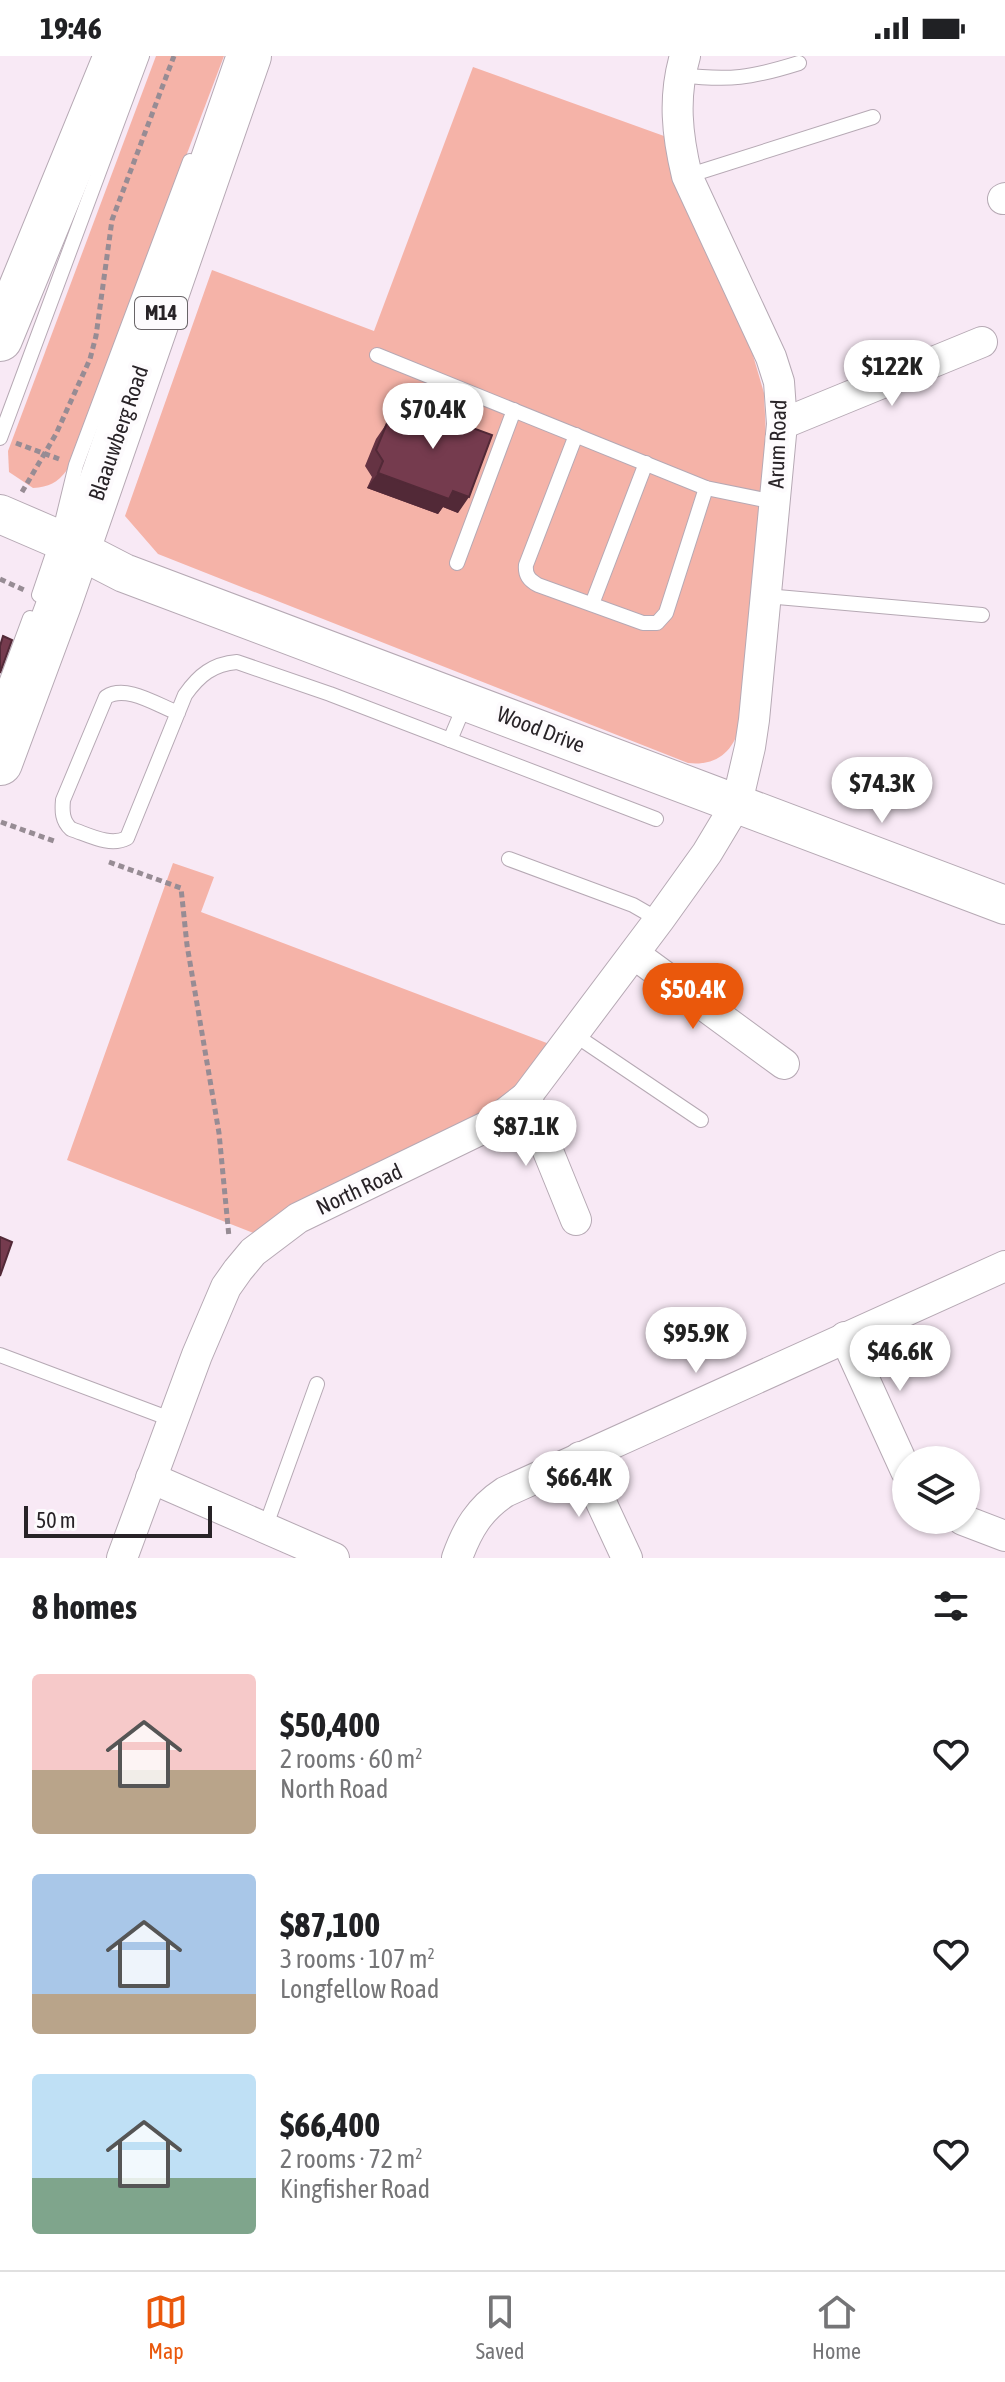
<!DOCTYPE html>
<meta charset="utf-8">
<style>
body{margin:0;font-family:"Asap Condensed",sans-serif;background:#f6f6f6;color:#202124;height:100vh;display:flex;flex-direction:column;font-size:30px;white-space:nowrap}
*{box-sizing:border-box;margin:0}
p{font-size:26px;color:#757577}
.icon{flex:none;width:44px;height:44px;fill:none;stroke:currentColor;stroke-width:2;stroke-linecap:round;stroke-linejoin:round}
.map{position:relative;height:1502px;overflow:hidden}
.drawer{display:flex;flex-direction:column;background:#fff;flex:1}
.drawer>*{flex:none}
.buttons{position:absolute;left:892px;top:1390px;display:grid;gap:16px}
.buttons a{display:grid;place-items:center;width:88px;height:88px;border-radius:50%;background:#fff;box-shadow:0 2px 6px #0004;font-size:40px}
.scale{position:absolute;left:24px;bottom:20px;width:188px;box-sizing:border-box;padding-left:8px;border:4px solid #282327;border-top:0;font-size:22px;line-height:28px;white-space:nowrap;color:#282327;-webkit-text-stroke:6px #fdfbfd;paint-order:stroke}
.price{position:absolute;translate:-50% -68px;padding:0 18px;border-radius:28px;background:#fff;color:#222;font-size:26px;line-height:52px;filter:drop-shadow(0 2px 4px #0008)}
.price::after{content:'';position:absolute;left:50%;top:48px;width:24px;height:18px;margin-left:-12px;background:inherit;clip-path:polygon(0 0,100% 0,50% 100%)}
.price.selected{background:#ea580c;color:#fff}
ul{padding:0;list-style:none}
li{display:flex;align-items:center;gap:24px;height:200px;padding:0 32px}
li span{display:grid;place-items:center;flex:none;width:224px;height:160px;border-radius:8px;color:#555}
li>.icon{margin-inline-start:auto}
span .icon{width:96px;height:96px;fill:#fffc;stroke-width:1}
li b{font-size:34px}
h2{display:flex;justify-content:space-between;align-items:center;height:96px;padding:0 32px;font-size:34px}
.status{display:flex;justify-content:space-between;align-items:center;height:56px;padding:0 40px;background:#fff;direction:ltr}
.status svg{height:22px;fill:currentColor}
.tab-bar{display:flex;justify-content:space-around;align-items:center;height:112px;border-top:2px solid #e0e0e0;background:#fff;font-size:22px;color:#757577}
.tab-bar a{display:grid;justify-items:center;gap:4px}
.tab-bar .selected{color:#ea580c}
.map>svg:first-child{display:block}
.green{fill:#f5b3a8}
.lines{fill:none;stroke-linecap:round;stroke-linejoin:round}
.service-casing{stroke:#b6a9b4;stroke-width:16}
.minor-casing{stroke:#b6a9b4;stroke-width:32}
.tertiary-casing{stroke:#b6a9b4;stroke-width:40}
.primary-casing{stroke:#b6a9b4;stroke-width:46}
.path{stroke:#978c94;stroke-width:5;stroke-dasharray:6 4;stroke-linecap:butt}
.service{stroke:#fff;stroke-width:14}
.minor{stroke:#fff;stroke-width:30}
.tertiary{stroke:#fff;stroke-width:38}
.primary{stroke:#fff;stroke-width:44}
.wall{fill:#653343}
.shaded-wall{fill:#522937}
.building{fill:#753b4e;stroke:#522937;stroke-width:2}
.labels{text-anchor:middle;stroke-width:8;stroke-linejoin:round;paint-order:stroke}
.shield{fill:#fdfbfd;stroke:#686467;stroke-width:2}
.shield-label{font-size:20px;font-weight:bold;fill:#282327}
.street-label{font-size:22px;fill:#282327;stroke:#fdfbfd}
</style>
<div class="status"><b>19:46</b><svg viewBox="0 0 49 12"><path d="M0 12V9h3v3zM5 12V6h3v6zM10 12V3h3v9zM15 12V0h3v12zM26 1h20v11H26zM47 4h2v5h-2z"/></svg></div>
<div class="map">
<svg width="1005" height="1502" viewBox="0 0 1005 1502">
<rect width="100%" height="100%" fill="#f8e9f5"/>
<g class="green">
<path d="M156,0H224L67,414C57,427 49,431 33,432L9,416L8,395Z"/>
<path d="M473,11L664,80L752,296L764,337L766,381L738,676C730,699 713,710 688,707L158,498L125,460L212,214L374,275Z"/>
<polygon points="173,807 214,821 201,856 552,989 539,1008 493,1054 256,1178 67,1104"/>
</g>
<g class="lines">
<defs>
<g id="service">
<path d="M680,19C730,25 751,22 799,7"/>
<polyline points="687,120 873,61"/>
<polyline points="377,299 706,432 775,446"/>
<path d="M576,379L526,509C525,519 529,524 538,529L643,567H657L666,557L706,432"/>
<polyline points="0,382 142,0"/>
<polyline points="457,507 514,354"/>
<polyline points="39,539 58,483 76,409 190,105"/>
<polyline points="766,540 982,559"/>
<polyline points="592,548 646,407"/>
<polyline points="0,643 30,562"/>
<path d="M178,657C157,649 126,628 106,641L63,744C62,755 62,765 71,773C89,779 110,791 127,782L185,639C199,619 213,608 237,606L330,638L656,763"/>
<polyline points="450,684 466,646"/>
<polyline points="509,803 633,849 659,864"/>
<polyline points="575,979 701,1064"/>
<polyline points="0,1299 173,1364"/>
<polyline points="265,1472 317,1328"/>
</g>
<g id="minor">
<polyline points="1003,143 1005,142"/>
<polyline points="782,368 982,286"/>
<polyline points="634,898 784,1008"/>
<polyline points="526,1041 576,1164"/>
<polyline points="845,1281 906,1415"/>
<polyline points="580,1401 627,1502"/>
<polyline points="151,1422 334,1502"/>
<polyline points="963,1464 1005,1480"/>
<path d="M122,1502L197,1299L226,1231L238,1214L253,1196L298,1162L490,1069L526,1041L659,864L707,797L737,747L750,691L754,664L782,368L779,326L771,301L687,120C677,79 673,41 685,0"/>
<path d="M457,1502C467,1474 479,1453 505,1436L1005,1210"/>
</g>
<polyline id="tertiary" points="0,458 58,483 124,517 1005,849"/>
<g id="primary">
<polyline points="0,283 116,0"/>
<polyline points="0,707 59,548 249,0"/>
</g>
</defs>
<use href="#service" class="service-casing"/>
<use href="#minor" class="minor-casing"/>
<use href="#tertiary" class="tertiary-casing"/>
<use href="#primary" class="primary-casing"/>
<g class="path">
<polyline points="16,387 59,403"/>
<polyline points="22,436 56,378 90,303 96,280 112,164 174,0"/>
<polyline points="0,523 24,534"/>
<polyline points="1,766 54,785"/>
<polyline points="109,806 181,832 187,889 219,1077 229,1181"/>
</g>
<use href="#service" class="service"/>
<use href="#minor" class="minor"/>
<use href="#tertiary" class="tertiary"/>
<use href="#primary" class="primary"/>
</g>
<polygon class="wall" points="417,344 467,370 458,457 443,451 438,458 367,432 372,421 365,410 376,383 387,367 406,359"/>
<polygon class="shaded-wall" points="378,417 453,435 469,441 458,457 443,451 438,458 367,432"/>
<g class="building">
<polygon points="417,344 470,362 467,370 492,379 469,441 453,435 449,443 378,417 383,405 376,394 387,367 412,356"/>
<polygon points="3,580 12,584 0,617 0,590"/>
<polygon points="0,1181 12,1186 0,1220"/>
</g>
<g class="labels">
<rect class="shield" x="135" y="241" width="52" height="32" rx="6"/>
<g class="shield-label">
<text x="161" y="264">M14</text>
</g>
<g class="street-label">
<text transform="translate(118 377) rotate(-71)" y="8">Blaauwberg Road</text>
<text transform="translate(777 388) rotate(-88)" y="8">Arum Road</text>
<text transform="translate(541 673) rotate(21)" y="8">Wood Drive</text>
<text transform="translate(359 1133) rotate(-25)" y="8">North Road</text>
</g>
</g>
</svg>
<div class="buttons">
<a><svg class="icon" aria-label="layers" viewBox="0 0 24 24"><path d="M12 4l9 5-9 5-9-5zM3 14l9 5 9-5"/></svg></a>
</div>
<div class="scale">50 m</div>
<b class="price" style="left:892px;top:352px">$122K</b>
<b class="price" style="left:433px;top:395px">$70.4K</b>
<b class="price" style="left:882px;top:769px">$74.3K</b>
<b class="price selected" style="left:693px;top:975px">$50.4K</b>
<b class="price" style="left:526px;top:1112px">$87.1K</b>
<b class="price" style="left:696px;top:1319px">$95.9K</b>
<b class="price" style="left:900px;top:1337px">$46.6K</b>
<b class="price" style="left:579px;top:1463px">$66.4K</b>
</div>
<section class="drawer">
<h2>8 homes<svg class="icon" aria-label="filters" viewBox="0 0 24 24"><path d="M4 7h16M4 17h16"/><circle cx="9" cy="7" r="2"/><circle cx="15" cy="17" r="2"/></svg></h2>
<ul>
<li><span style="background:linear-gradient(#f6c9c9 60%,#b9a48a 0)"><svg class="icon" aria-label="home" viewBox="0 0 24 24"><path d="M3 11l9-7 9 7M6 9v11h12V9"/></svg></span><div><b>$50,400</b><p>2 rooms · 60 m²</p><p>North Road</p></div><svg class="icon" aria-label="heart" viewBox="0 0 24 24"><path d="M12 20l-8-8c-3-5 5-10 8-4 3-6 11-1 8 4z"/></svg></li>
<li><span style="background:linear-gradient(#a9c7e8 75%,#b9a48a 0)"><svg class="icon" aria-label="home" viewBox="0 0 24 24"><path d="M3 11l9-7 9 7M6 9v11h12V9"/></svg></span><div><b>$87,100</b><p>3 rooms · 107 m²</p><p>Longfellow Road</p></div><svg class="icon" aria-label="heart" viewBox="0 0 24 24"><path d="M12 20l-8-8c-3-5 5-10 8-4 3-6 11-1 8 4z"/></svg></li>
<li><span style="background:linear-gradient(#bfe0f5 65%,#7fa58c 0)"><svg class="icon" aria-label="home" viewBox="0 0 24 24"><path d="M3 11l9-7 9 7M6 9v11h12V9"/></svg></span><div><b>$66,400</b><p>2 rooms · 72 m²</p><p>Kingfisher Road</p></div><svg class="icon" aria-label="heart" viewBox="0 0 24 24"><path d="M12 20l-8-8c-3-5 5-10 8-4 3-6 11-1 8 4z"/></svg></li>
</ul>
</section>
<nav class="tab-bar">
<a class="selected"><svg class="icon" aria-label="map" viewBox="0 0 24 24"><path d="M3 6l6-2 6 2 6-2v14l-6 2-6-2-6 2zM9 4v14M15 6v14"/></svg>Map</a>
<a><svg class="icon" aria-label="saved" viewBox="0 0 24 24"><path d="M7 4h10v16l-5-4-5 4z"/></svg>Saved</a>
<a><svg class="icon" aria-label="home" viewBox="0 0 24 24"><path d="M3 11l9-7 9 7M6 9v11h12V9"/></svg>Home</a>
</nav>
